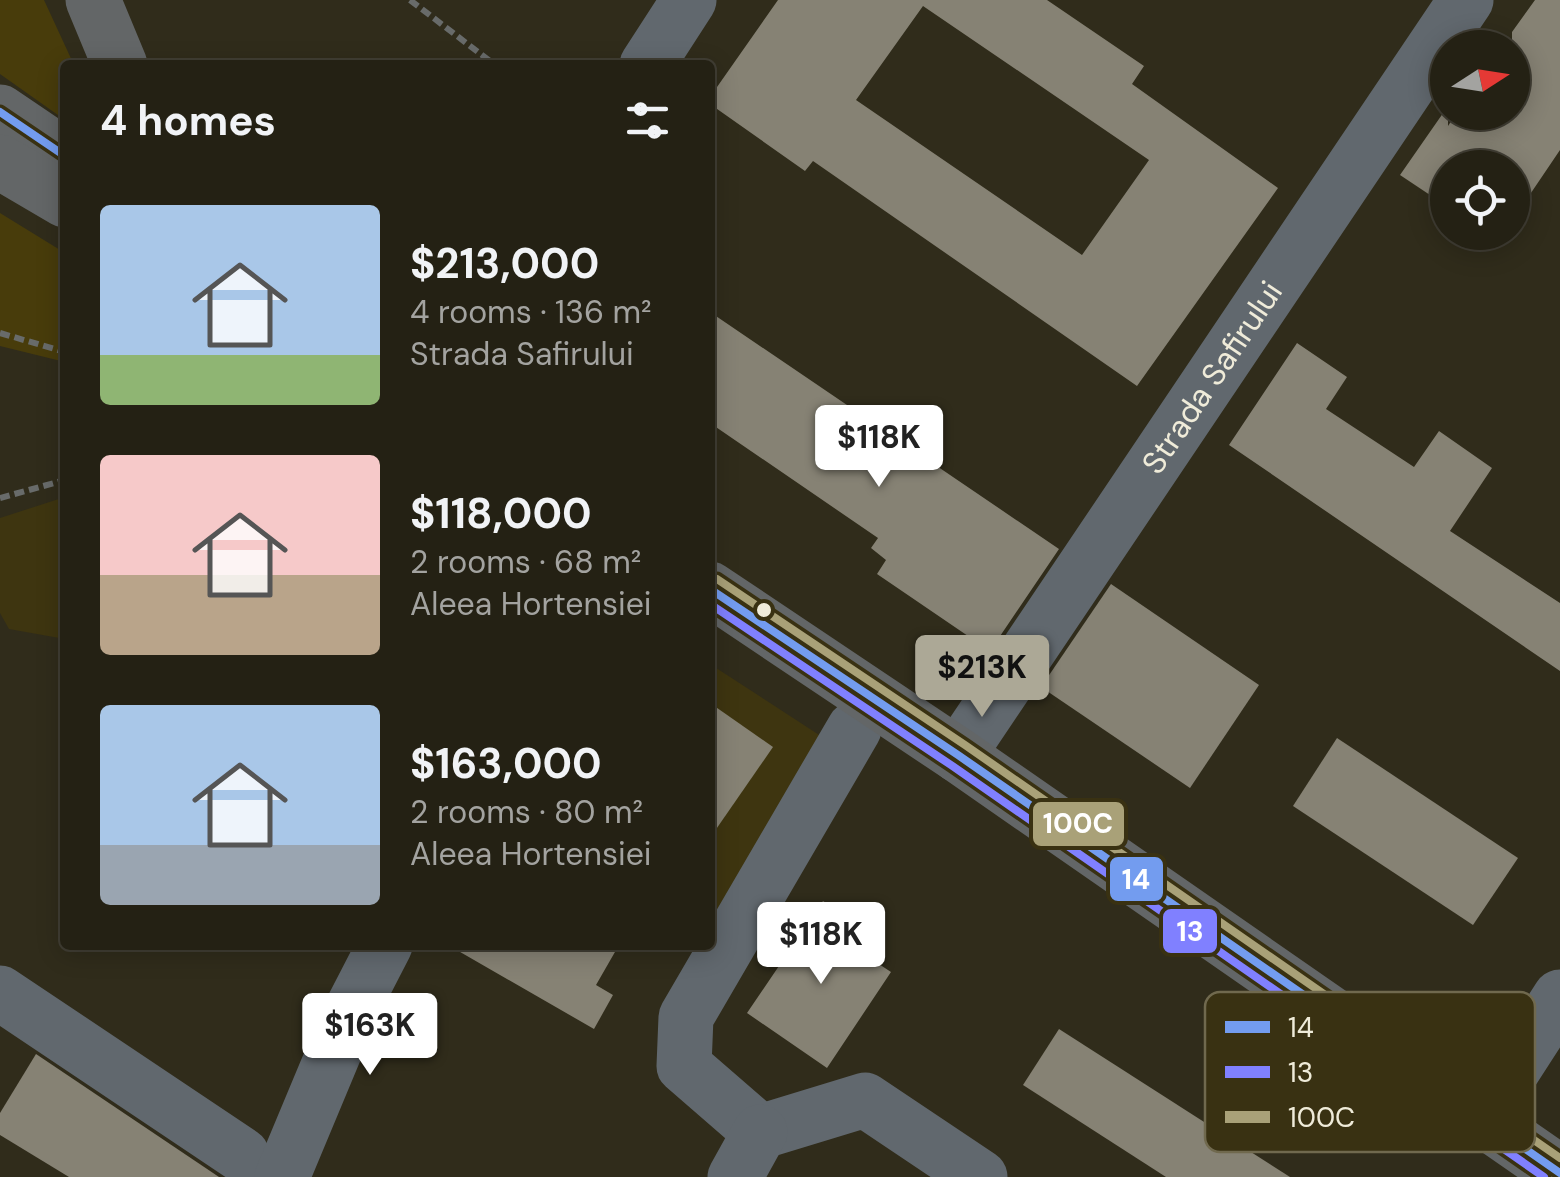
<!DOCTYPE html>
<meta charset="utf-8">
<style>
body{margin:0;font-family:"DM Sans",sans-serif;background:#302e22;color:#f1f3f6;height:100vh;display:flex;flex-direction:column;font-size:38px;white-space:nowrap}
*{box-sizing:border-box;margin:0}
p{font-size:32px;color:#a3a3a0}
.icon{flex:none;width:55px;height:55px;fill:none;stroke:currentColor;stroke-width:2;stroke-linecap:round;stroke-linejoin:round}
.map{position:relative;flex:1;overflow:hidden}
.details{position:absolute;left:60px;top:60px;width:655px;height:890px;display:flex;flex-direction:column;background:#242114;border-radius:10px;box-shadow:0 5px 25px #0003,0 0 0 2px #413e34}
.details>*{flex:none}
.needle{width:65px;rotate:78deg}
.fabs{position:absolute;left:1430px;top:30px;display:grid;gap:20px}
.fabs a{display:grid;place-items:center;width:100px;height:100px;border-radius:50%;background:#242114;box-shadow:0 5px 25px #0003,0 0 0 2px #413e34;font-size:50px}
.price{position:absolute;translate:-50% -85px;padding:0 22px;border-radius:10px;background:#fff;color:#222;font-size:32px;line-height:65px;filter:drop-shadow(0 2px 5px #0008)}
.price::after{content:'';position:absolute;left:50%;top:60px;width:30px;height:22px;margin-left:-15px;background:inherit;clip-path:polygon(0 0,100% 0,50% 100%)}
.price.selected{background:#aca896;color:#111}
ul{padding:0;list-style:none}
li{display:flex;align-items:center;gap:30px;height:250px;padding:0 40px}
li span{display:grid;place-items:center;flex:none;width:280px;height:200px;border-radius:10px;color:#555}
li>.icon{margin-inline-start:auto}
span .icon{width:120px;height:120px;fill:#fffc;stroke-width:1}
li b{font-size:42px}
h2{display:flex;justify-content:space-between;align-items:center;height:120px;padding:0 40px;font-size:42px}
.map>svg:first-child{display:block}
.built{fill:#3e3510}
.green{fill:#483c0b}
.building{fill:#868274;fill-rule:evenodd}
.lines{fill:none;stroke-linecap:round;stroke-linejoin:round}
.path{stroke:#686b6a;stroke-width:6;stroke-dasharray:10 5;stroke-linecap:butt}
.minor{stroke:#61686e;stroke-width:55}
.major{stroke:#636667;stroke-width:55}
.bus-1-casing{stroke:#393112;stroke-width:15}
.bus-2-casing{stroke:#393112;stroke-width:15}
.bus-3-casing{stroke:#393112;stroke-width:15}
.bus-1{stroke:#739cef;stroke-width:8}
.bus-2{stroke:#8080ff;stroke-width:8}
.bus-3{stroke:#a9a178;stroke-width:8}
.bus-dot{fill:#efebd9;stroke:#393112;stroke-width:4}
.labels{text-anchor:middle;stroke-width:10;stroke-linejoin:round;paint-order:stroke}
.street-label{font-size:32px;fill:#efebd9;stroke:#393112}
.key{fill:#393112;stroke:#70694e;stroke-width:2.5}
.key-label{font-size:28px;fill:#efebd9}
.line-badge{stroke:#393112;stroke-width:4}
.badge-label{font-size:28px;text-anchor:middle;font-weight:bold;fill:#fff}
</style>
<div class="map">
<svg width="1560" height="1177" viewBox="0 0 1560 1177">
<rect width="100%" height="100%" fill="#302c1b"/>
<g class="built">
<polygon points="65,497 65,639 9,629 0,613 0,518"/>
<polygon points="710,664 833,744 716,922 710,919"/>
</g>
<g class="green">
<polygon points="0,0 44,0 74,65 65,65 65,120 0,74"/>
<polygon points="0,213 65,253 65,362 0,346"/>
</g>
<g class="building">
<path d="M778,0H1047L1144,66L1132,84L1278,188L1137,386L813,161L805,171L710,104V97ZM923,6L1149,160L1082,255L856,100Z"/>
<polygon points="1535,0 1560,0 1560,150 1512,221 1512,168 1448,168 1448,207 1400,175 1448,106 1448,126 1457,112 1512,112 1512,32"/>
<polygon points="710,312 1059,549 990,651 877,574 886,560 871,548 878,538 710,423"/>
<polygon points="1297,343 1347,377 1326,409 1414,467 1439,431 1492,468 1450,531 1560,603 1560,671 1229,445"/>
<polygon points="1111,584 1259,685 1190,788 1041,687"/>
<polygon points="710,703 773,747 710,838"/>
<polygon points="1337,738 1518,858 1473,925 1293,806"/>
<polygon points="823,901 865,929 853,947 891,972 827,1068 747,1013"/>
<polygon points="448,945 619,945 596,985 613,995 594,1029"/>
<polygon points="1059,1029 1290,1177 1166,1177 1023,1085"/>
<polygon points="36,1054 219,1177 69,1177 0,1135 0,1113"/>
</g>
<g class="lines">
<g class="path">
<polyline points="410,0 495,65"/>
<polyline points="0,333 65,352"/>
<polyline points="0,498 65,480"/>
</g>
<g class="minor">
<polyline points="647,65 689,0"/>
<polyline points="854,729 686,1017 684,1066 760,1132 865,1100 980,1177"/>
<path id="s1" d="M958,755L1466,0"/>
<polyline points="0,993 242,1155"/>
<polyline points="1481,1119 1560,997"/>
<polyline points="282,1177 353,1007 385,945"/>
<polyline points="735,1177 760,1132"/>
</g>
<g class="major">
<polyline points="93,0 120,65"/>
<polyline points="0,112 65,156"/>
<polyline points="0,162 65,200"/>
<polyline points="710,589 958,755 1560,1173"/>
</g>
<defs>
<g id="bus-1">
<polyline points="0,112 65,156"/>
<polyline points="710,589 958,755 1560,1173"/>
</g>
<polyline id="bus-2" points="710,604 951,765 1544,1177"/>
<polyline id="bus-3" points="717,579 965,745 1560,1158"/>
</defs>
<use href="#bus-1" class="bus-1-casing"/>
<use href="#bus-2" class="bus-2-casing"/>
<use href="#bus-3" class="bus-3-casing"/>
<use href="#bus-1" class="bus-1"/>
<use href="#bus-2" class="bus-2"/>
<use href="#bus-3" class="bus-3"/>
</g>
<circle class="bus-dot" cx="764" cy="610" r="9"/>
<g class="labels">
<g class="street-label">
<text dy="11" stroke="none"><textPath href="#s1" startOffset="455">Strada Safirului</textPath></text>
</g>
</g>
<rect x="1205" y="992" width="330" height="160" rx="15" class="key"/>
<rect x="1225" y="1021" width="45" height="12" fill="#739cef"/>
<rect x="1225" y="1066" width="45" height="12" fill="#8080ff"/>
<rect x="1225" y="1111" width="45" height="12" fill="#a9a178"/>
<g class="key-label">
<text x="1288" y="1037">14</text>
<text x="1288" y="1082">13</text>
<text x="1288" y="1127">100C</text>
</g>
<g class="line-badge">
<rect x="1031" y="800" width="95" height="48" rx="10" fill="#a9a178"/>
<rect x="1108" y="855" width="57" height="48" rx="10" fill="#739cef"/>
<rect x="1161" y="907" width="58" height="48" rx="10" fill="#8080ff"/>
</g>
<g class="badge-label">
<text x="1078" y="833">100C</text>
<text x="1136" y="889">14</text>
<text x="1190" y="941">13</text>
</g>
</svg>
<div class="fabs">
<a><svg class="needle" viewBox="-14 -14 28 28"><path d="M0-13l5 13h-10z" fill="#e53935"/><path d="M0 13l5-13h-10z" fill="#a3a3a0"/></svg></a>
<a><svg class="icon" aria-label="locate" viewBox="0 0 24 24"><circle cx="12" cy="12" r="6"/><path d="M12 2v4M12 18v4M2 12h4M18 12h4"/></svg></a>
</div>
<b class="price" style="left:879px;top:490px">$118K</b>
<b class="price selected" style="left:982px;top:720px">$213K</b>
<b class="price" style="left:821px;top:987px">$118K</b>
<b class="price" style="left:370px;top:1078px">$163K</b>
<section class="details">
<h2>4 homes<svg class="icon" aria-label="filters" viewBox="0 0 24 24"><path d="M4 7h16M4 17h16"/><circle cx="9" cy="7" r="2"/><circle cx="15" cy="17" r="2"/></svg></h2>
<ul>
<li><span style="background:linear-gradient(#a9c7e8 75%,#8fb573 0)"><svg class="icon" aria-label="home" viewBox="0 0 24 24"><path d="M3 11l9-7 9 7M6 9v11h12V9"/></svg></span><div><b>$213,000</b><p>4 rooms · 136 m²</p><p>Strada Safirului</p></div></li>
<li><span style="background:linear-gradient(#f6c9c9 60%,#b9a48a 0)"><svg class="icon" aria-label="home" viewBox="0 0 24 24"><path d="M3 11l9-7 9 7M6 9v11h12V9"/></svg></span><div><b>$118,000</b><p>2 rooms · 68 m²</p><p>Aleea Hortensiei</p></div></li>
<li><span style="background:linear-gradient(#a9c7e8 70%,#9aa5b1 0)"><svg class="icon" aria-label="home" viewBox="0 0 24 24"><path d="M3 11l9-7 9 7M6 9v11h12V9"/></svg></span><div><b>$163,000</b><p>2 rooms · 80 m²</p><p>Aleea Hortensiei</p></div></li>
</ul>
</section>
</div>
